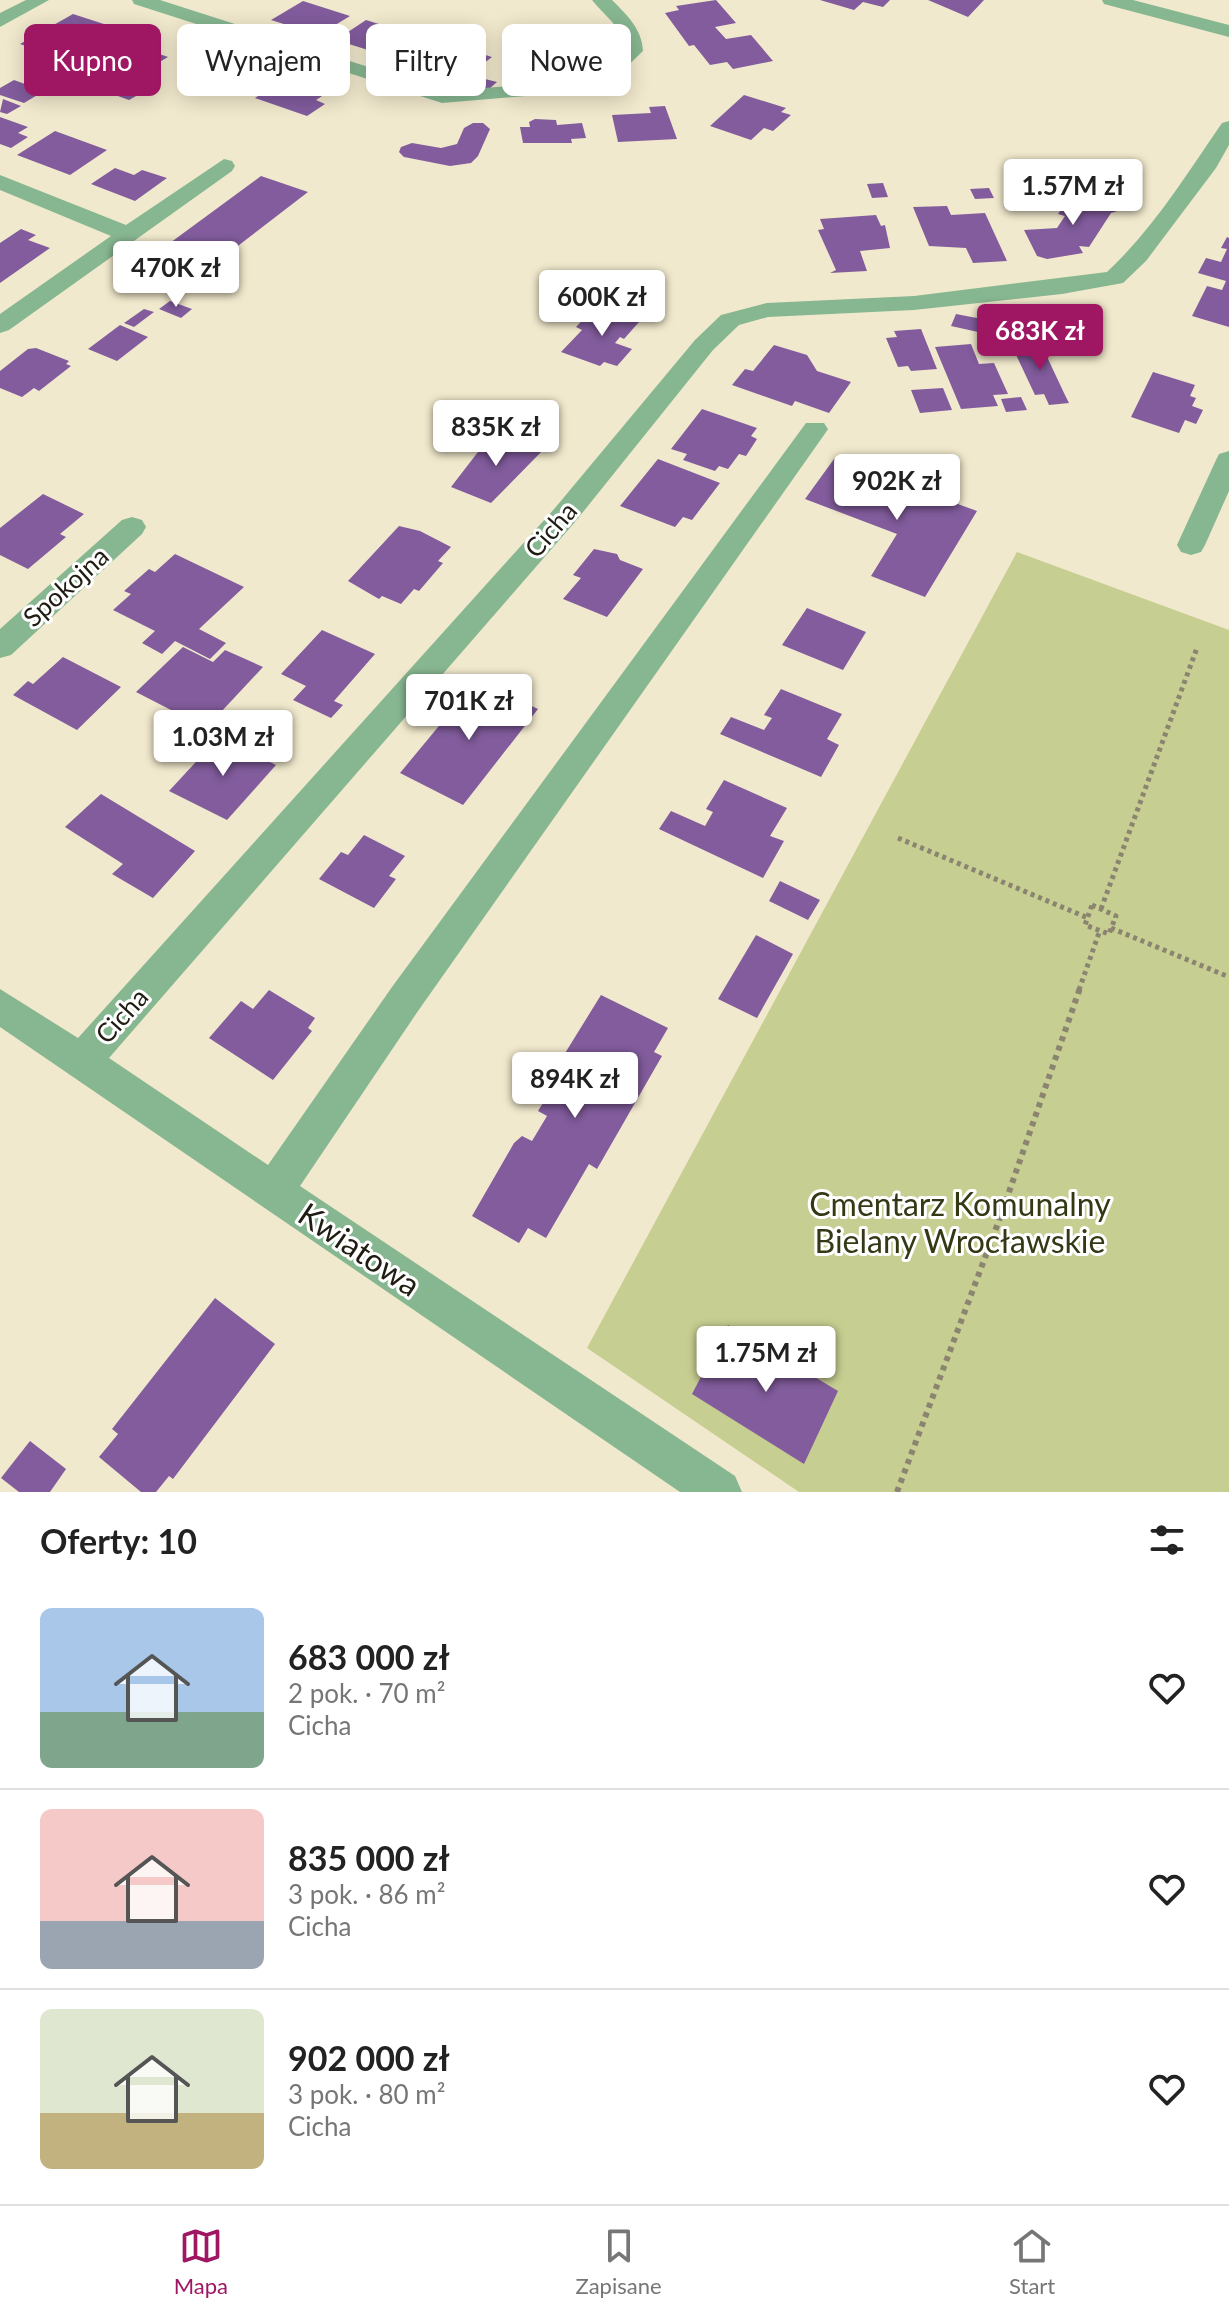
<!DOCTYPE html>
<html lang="pl">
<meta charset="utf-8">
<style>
body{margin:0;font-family:Lato,sans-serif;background:#f2f2f2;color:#222;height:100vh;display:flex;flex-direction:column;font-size:30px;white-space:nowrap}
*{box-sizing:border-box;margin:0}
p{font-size:26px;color:#767676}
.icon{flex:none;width:44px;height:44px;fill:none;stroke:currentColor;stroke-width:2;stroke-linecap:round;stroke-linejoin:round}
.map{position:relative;height:1492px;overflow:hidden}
.sheet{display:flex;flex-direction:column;background:#fff;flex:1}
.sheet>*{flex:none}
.top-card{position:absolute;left:24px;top:24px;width:800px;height:72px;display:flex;gap:16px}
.price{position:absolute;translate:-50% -68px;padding:0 18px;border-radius:8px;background:#fff;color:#222;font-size:26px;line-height:52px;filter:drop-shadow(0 2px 4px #0008)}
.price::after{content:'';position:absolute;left:50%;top:48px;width:24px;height:18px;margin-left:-12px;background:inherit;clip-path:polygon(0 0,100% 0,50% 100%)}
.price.on{background:#9f1663;color:#fff}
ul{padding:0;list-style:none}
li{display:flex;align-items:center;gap:24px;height:200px;padding:0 40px}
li+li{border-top:2px solid #e0e0e0}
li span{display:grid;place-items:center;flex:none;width:224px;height:160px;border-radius:12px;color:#555}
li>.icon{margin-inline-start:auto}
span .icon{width:96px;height:96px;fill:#fffc;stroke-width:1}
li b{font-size:34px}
h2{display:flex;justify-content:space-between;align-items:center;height:96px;padding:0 40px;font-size:34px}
.chip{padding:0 28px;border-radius:12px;background:#fff;box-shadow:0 4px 20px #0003;font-size:28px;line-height:72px}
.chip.on{background:#9f1663;color:#fff}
.tab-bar{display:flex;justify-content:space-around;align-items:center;height:112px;border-top:2px solid #e0e0e0;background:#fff;font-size:22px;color:#767676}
.tab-bar a{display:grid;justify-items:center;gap:4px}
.tab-bar .on{color:#9f1663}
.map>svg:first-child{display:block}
.green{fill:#c7ce91}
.building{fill:#825c9d}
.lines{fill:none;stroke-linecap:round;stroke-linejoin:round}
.path-far1{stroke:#8a8471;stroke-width:5;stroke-dasharray:4 4;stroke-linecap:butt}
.path{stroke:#8a8471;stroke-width:6;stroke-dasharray:5 5;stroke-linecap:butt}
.street{fill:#87b791;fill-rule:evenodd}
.labels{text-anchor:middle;stroke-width:6;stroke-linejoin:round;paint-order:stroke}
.street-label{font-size:26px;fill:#1f1c12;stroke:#fff}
.near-park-label{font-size:32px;fill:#353815;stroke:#fff}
.near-street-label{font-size:32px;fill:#1f1c12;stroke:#fff}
</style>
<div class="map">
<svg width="1229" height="1492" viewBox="0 0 1229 1492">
<rect width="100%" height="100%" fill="#f1e9cd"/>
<polygon class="green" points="1017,552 1229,630 1229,1492 799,1492 587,1348"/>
<g class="building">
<polygon points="716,0 736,23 715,27 726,39 751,35 773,61 733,69 727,62 710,65 694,45 689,46 665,13 679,10 676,6"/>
<polygon points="820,0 890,0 883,7 863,2 854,10"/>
<polygon points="928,0 984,0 968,17"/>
<polygon points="303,1 350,16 319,35 271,20"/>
<polygon points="73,14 110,26 58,57 20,44"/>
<polygon points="366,20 395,29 401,25 419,30 384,55 336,40"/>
<polygon points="562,26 590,34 570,50 541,41"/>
<polygon points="140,41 152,45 145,49 168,57 139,74 107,60"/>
<polygon points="439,41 492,57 463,79 409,63"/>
<polygon points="528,49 567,62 554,73 541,69 529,77 502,68"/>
<polygon points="582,50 601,55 592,62 574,57"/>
<polygon points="222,53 268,69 240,88 192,72"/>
<polygon points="481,78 497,82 489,89 467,91"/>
<polygon points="14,80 44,91 24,103 0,95 0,88"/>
<polygon points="307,81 333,89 316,100 325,104 307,116 255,98 279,82 296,88"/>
<polygon points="133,85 147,90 129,100 115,95"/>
<polygon points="744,95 786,108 781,112 791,115 773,131 764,128 751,140 710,126"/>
<polygon points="3,99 21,106 7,114 0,112"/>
<polygon points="665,106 677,139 618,142 612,115 651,113 649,107"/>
<polygon points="0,117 28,127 18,133 28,137 11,148 0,144"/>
<polygon points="535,119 556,120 557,125 582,123 586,138 571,139 572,143 523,143 520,127 530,127 529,122"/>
<polygon points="473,123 483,123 490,129 478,156 471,163 450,166 404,157 399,152 401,147 412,143 441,148 457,144 464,128"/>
<polygon points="55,131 107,150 70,175 17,155"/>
<polygon points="115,168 134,175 142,170 167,178 135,201 91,184"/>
<polygon points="261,176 308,192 208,269 159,251"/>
<polygon points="883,183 888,197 872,198 867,184"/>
<polygon points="989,188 994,198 975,199 970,189"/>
<polygon points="1073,192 1117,204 1121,210 1111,213 1089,247 1079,246 1083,253 1047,259 1037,256 1024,230 1057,228 1065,216 1058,214"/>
<polygon points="947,206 951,215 985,213 1007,261 973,263 966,248 929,246 913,207"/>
<polygon points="876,215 881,226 885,225 890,248 860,251 867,271 830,273 836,270 818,230 824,229 820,219"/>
<polygon points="21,229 36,235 28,240 50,248 0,283 0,243"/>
<polygon points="1227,237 1229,238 1229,327 1192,316 1207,286 1222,290 1226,281 1198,273 1206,258 1221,262 1227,249 1221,248"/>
<polygon points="170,301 192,309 181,318 159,309"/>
<polygon points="144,309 154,312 134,327 124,323"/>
<polygon points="613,309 639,322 624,339 620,337 615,343 632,349 617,366 604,362 600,366 561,352 582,330 576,327 591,311 606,316"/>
<polygon points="956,314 982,319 978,332 951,326"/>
<polygon points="120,325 148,337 117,361 88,349"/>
<polygon points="921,329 937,369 911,371 908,366 898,367 886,338 897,337 894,331"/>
<polygon points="1040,342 1064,393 1069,403 1049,405 1044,394 1035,395 1011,344"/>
<polygon points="971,344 979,364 994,363 1008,394 993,395 998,406 961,409 935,347"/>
<polygon points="774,345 807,355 817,371 851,382 829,413 795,401 792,406 732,385 745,369 753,371"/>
<polygon points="36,348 69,361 66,364 71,366 39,391 34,388 22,397 0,388 0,371 28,349"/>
<polygon points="1153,372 1195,385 1190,396 1196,398 1192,406 1203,410 1196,424 1185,420 1179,433 1131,417"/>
<polygon points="943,388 952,410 920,413 911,390"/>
<polygon points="1021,397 1027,410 1006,412 1001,399"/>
<polygon points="702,409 757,428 751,436 757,439 746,456 739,454 728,469 719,466 715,471 683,460 687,454 671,449"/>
<polygon points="510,435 545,448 491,503 451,487 488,439 501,444"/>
<polygon points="658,459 720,483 692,520 683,517 675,527 620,506"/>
<polygon points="834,459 977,511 925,597 871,576 897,534 805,499"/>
<polygon points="43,494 84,514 60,534 66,537 28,569 0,555 0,528"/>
<polygon points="399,526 420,531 451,547 438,561 443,563 419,591 414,589 401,604 382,596 379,599 348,581"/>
<polygon points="594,549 617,554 620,560 643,569 607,617 563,599 581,578 573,575"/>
<polygon points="175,554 244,587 199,629 226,643 210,659 175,641 162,654 142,643 155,631 113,610 131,594 124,591 149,569 155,572"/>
<polygon points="807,608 866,632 843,670 782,645"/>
<polygon points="322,630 375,654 334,701 343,705 331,718 293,700 306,686 281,674"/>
<polygon points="183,647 213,662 225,650 263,667 206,728 136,692"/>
<polygon points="63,657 121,687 77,730 13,695 28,681 33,684"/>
<polygon points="477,680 538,709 463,805 400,773"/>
<polygon points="781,689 842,714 827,739 839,745 821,777 720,734 731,717 764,730 772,718 764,715"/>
<polygon points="219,737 276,765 227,820 169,791"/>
<polygon points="724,780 787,808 770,836 784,841 763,878 659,829 671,811 705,826 713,812 706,809"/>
<polygon points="101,794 195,851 153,898 112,874 123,864 65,827"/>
<polygon points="364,835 405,856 389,876 396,879 374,908 319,879 341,852 348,855"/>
<polygon points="780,881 820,900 808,920 769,901"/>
<polygon points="756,935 793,954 757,1018 718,999"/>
<polygon points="269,990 315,1018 308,1028 312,1031 273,1080 209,1038 241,1001 253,1009"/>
<polygon points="601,995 668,1028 654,1052 662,1056 597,1169 589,1164 546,1238 528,1228 519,1243 472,1216 514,1143 522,1136 532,1141 547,1116 538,1111 556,1082 565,1087 570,1079 554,1071"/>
<polygon points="215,1298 275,1344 173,1479 169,1476 156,1492 141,1492 99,1457 118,1434 112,1429"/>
<polygon points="728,1325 838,1391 804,1464 692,1394"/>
<polygon points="30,1441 66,1469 50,1492 19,1492 1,1478"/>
</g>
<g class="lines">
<g class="path-far1">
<polyline points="898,838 1088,918"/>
<polygon points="1092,905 1116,916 1109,934 1085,925"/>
<polyline points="1101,909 1197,648"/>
<polyline points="1111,928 1229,977"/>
<polyline points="1079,990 1100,930"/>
</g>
<polyline class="path" points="897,1492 1001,1215 1080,988"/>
<g class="street">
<polygon points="26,0 49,0 0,27 0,13"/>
<path d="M132,0H160L443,91L574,81L598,73L623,49C623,26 605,17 592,0H612C627,15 642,29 643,51L612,81L584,91L442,103L134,4Z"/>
<polygon points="1102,0 1133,0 1229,25 1229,37 1104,4"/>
<path d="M1229,121V145L1216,168L1146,261L1123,283L1062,294L914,310L768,317L739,325L713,350L575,522L109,1058L268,1165L392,987L806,423H824L828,429L824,435L418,1011L300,1186L735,1476L742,1492H680L0,1027V989L78,1038L555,508L695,340L721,315L767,303L914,296L1107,272C1154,228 1186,175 1222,123Z"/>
<polygon points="224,159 232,161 235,166 232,171 9,330 0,333 0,314 111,236 0,190 0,175 126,225"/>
<polygon points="1229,451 1229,491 1205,545 1201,552 1191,555 1181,552 1177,545 1216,460 1219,454"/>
<polygon points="132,517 142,520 146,527 142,534 11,655 0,658 0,629 122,520"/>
</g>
</g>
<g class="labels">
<g class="street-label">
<text transform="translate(551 530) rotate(-49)" y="9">Cicha</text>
<text transform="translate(66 587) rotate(-42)" y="9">Spokojna</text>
<text transform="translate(122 1016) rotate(-48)" y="9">Cicha</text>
</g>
<g class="near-park-label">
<text x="960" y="1216">Cmentarz Komunalny<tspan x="960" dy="37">Bielany Wrocławskie</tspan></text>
</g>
<g class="near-street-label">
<text transform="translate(359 1250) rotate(34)" y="11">Kwiatowa</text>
</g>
</g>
</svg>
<b class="price" style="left:1073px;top:227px">1.57M zł</b>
<b class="price" style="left:176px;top:309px">470K zł</b>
<b class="price" style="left:602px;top:338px">600K zł</b>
<b class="price on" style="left:1040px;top:372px">683K zł</b>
<b class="price" style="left:496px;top:468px">835K zł</b>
<b class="price" style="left:897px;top:522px">902K zł</b>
<b class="price" style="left:469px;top:742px">701K zł</b>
<b class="price" style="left:223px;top:778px">1.03M zł</b>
<b class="price" style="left:575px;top:1120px">894K zł</b>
<b class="price" style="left:766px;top:1394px">1.75M zł</b>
<div class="top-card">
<a class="chip on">Kupno</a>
<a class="chip">Wynajem</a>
<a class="chip">Filtry</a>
<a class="chip">Nowe</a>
</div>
</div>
<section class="sheet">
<h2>Oferty: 10<svg class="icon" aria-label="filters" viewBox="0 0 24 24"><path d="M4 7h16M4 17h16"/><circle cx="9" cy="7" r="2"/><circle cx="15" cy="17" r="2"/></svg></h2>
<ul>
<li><span style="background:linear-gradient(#a9c7e8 65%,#7fa58c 0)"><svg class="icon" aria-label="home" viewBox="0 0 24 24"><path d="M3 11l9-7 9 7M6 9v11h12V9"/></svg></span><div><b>683 000 zł</b><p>2 pok. · 70 m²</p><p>Cicha</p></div><svg class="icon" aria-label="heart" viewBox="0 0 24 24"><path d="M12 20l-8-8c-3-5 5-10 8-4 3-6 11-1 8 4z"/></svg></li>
<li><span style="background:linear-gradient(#f6c9c9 70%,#9aa5b1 0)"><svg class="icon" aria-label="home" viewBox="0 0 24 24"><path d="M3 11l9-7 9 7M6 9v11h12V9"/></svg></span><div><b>835 000 zł</b><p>3 pok. · 86 m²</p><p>Cicha</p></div><svg class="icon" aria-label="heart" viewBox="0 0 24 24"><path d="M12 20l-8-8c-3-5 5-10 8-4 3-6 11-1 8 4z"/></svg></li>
<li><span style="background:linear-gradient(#dfe7d0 65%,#c2b280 0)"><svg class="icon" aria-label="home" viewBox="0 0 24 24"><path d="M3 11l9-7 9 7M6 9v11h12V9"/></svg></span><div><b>902 000 zł</b><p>3 pok. · 80 m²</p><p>Cicha</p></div><svg class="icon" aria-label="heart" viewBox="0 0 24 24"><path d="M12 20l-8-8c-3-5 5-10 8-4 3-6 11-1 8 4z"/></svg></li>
</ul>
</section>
<nav class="tab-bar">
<a class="on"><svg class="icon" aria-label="map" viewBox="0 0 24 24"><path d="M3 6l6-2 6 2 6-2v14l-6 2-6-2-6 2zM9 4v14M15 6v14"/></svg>Mapa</a>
<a><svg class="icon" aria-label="saved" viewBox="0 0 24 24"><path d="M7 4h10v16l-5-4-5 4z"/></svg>Zapisane</a>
<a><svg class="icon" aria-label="home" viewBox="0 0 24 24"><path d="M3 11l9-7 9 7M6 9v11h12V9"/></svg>Start</a>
</nav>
